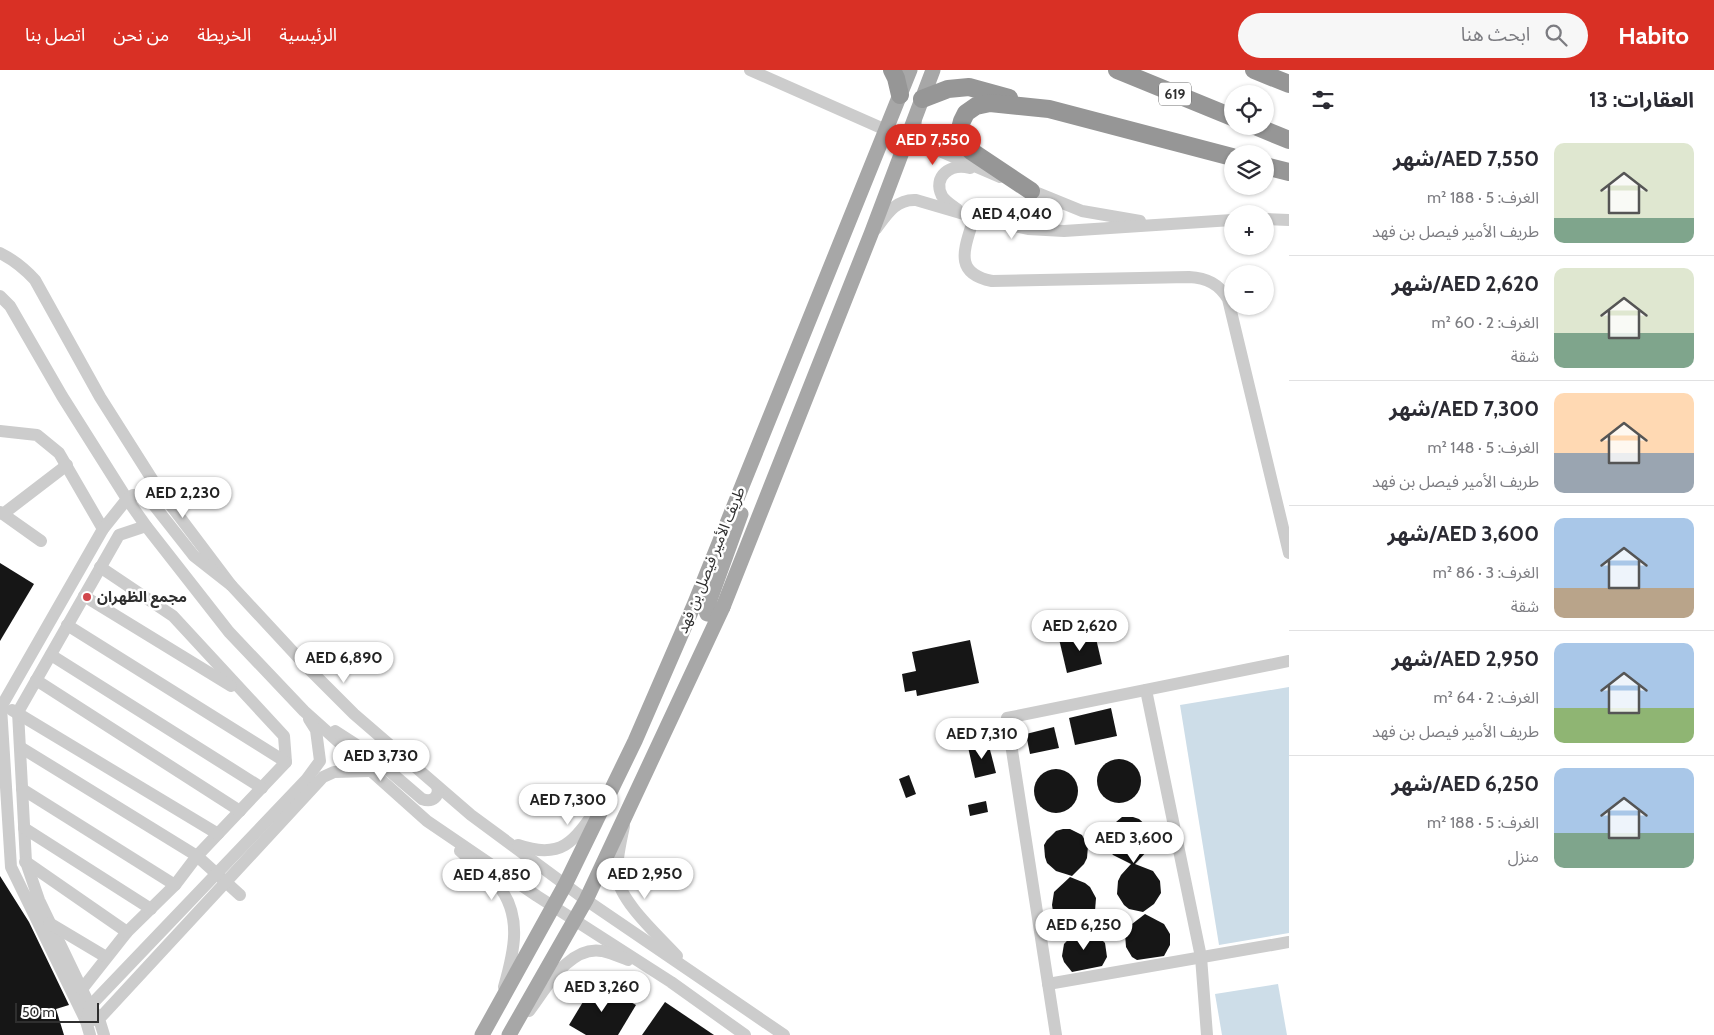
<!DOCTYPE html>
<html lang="ar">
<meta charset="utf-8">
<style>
body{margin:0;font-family:Cabin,"Noto Sans Arabic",sans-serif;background:#f7f7f7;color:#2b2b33;direction:rtl;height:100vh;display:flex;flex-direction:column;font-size:19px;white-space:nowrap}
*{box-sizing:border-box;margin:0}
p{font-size:16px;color:#7c7c81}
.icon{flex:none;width:28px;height:28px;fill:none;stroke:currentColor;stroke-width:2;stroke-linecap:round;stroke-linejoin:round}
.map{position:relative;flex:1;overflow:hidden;direction:ltr}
.drawer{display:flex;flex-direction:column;background:#fff;width:425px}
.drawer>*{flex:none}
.fabs{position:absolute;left:1224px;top:15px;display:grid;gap:10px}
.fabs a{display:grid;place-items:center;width:50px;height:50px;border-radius:50%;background:#fff;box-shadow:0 1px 4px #0004;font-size:25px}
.scale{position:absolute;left:15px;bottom:12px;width:84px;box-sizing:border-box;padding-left:5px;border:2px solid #2f2f2f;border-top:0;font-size:14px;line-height:18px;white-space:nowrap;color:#2f2f2f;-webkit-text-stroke:4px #fff;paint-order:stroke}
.price{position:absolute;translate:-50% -42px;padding:0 11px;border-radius:18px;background:#fff;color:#222;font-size:16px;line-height:32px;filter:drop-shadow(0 1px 2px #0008)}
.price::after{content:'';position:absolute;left:50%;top:30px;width:15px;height:11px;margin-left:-8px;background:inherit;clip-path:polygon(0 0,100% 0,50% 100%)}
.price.active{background:#d93025;color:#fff}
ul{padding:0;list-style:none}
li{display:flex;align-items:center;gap:15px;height:125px;padding:0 20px}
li+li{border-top:1px solid #e1e1e2}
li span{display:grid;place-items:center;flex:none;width:140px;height:100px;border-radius:10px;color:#555}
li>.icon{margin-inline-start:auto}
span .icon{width:60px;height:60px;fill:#fffc;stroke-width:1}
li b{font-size:21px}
h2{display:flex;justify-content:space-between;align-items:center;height:60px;padding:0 20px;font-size:21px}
header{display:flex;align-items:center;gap:30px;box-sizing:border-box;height:70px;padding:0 25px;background:#d93025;color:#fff}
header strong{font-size:24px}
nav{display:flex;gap:28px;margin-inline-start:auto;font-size:18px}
.search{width:350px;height:45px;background:#f7f7f7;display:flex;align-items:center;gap:12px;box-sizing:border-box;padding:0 18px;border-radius:28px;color:#7c7c81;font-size:19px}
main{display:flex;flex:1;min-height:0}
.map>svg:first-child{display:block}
.water{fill:#cddde8}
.building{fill:#161616}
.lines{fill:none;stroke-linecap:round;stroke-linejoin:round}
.minor{stroke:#ccc;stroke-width:12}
.major{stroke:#a7a7a7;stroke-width:15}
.highway{stroke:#969696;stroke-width:18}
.poi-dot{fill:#d1464b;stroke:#fff;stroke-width:2}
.labels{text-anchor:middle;stroke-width:5;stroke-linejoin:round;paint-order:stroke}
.shield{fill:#fff;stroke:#6d6d6d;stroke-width:1}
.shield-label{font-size:14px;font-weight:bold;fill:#2f2f2f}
.street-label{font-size:15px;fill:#2f2f2f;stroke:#fff}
.poi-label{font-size:15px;font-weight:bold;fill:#2f2f2f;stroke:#fff;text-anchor:start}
</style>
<header>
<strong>Habito</strong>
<div class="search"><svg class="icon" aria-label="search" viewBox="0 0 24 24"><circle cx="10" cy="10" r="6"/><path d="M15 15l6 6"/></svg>ابحث هنا</div>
<nav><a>الرئيسية</a><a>الخريطة</a><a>من نحن</a><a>اتصل بنا</a></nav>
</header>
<main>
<section class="drawer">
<h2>العقارات: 13<svg class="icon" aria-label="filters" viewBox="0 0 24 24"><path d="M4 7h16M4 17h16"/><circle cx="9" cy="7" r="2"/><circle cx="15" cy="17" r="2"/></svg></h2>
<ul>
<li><span style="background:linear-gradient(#dfe7d0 75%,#7fa58c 0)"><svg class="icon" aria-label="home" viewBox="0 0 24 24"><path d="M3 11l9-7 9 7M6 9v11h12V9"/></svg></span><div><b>AED 7,550/شهر</b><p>الغرف: 5 · 188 m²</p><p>طريف الأمير فيصل بن فهد</p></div></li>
<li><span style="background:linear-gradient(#dfe7d0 65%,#7fa58c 0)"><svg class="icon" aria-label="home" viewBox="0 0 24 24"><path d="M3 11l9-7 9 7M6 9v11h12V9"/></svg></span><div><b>AED 2,620/شهر</b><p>الغرف: 2 · 60 m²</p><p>شقة</p></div></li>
<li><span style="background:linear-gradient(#ffd9b3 60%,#9aa5b1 0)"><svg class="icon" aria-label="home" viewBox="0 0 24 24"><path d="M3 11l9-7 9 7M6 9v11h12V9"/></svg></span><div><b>AED 7,300/شهر</b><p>الغرف: 5 · 148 m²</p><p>طريف الأمير فيصل بن فهد</p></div></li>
<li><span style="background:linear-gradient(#a9c7e8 70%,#b9a48a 0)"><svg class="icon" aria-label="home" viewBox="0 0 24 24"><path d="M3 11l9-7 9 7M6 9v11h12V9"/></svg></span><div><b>AED 3,600/شهر</b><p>الغرف: 3 · 86 m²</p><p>شقة</p></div></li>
<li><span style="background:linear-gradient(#a9c7e8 65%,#8fb573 0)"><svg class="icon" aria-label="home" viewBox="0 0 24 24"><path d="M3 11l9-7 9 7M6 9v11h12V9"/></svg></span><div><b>AED 2,950/شهر</b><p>الغرف: 2 · 64 m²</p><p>طريف الأمير فيصل بن فهد</p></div></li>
<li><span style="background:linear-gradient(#a9c7e8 65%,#7fa58c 0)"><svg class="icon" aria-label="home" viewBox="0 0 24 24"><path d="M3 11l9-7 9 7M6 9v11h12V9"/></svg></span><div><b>AED 6,250/شهر</b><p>الغرف: 5 · 188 m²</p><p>منزل</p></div></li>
</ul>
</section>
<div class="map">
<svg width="1289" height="965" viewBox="0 0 1289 965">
<rect width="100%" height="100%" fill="#fff"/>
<g class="water">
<polygon points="1289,617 1289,863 1219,875 1180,635"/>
<polygon points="1278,914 1287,965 1222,965 1215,924"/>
</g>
<g class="building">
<polygon points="0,493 34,514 0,571"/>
<polygon points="1094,560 1102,594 1067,603 1059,569"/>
<polygon points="970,570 979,613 917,626 916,620 905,622 902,604 916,601 912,582"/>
<polygon points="1111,638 1117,666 1075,675 1069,648"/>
<polygon points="1054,657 1059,678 1030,684 1026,664"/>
<polygon points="988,672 996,703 975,708 968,677"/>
<circle cx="1119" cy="711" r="22"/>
<circle cx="1056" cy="721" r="22"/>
<polygon points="909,705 916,724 906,728 899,709"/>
<polygon points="986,731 988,742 970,746 968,735"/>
<polygon points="1122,747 1133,747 1139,749 1149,758 1151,765 1150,778 1135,794 1153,801 1160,811 1161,823 1154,834 1143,842 1129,839 1124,835 1117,824 1118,811 1121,805 1131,794 1113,785 1109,780 1107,768 1110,757"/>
<polygon points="1063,759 1070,759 1082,765 1088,776 1087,788 1084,794 1072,806 1056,801 1047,793 1045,787 1044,775 1047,770 1056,761"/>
<polygon points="0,806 29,852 69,935 56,939 64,965 0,965"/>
<polygon points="1070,807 1085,813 1090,817 1096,828 1095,841 1091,847 1077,859 1061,851 1053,841 1052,835 1054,822"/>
<polygon points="1145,844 1164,854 1170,864 1170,875 1164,886 1137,890 1132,887 1126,877 1125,864 1132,854"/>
<polygon points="1080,857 1096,864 1105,873 1107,887 1102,896 1072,902 1064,892 1062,886 1064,874"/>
<polygon points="595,912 636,935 618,965 586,965 569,955"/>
<polygon points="665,932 714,965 642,965"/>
</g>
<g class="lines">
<g class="minor">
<polyline points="750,0 886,60"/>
<path d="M916,47C915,61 917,67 928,76L1000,107"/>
<polyline points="1023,117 1082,141 1140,151"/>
<path d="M957,139C952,135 946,132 942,126C932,106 951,93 970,98"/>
<path d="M974,147C966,176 951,203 992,211L1189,207C1207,208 1219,214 1228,229L1289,483"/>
<polyline points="1265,149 1289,150"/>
<path d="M876,159C887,144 896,129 916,130L974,147L1028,159L1064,161L1232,150"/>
<path d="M0,183C14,190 24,198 35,210L100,327L157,417L231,515L308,598L354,644L471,745L586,830L784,965"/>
<polyline points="0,226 10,236 62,326 127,429 146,456 229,562 304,641 427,751 537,826 671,912 745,965"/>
<polyline points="0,361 37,365 59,383 103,459"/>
<polyline points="0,442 41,471"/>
<polyline points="3,444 67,395"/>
<polyline points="146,456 119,465 18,642 26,792 39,830 90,936 99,949 86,951 11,797 1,637 103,459 127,429 133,425 141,426 153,434 194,486 231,515"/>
<polyline points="100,497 173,546 284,666 286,692 197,786 240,825"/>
<polyline points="84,526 231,616"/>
<polyline points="67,555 286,692"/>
<polyline points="51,585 262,718"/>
<polyline points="36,610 240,741"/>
<polyline points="1146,620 1201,887 1207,965"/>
<polyline points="12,640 218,764"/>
<path d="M335,661L366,681L422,729C433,733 440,726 437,716"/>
<polyline points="20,677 197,786 175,815 127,862 82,919"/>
<polyline points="22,719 175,815"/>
<path d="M624,756C621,771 616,790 617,806C620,832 660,867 677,886"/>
<polyline points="24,758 151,839"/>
<path d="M518,775C561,790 574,772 596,739"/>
<path d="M460,781C473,792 488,803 498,815C523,846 514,882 504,917"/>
<polyline points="25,792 26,792 127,862"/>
<polyline points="49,853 106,887"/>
<polyline points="1048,914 1289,872"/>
<path d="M529,941C546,919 569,875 602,881C611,883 620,887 628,890"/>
<polyline points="90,965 86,951 90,936 306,710 320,691 316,660 309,649"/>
<polyline points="104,965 99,949 323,707 334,702 370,701"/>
<polyline points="1056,965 1007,648 1289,591"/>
</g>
<g class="major">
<polyline points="723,537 712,545 707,544 706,541 741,444"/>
<polyline points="482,965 565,815 635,671 694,535 910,0"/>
<polyline points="509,965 586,830 723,537 871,164 933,0"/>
</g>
<g class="highway">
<polyline points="892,0 896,8 900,25"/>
<polyline points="1117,0 1232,47"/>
<polyline points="1254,0 1289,14"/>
<polyline points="922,29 948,19 969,17 1009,28"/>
<polyline points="1255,56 1289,70"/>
<polyline points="1265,96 1289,102"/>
<polyline points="1031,121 971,81 964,74 961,66 960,59 962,51 966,43 976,36 990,33 1049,39 1232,87"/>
</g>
</g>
<circle class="poi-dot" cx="87" cy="527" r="5"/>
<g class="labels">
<rect class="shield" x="1159" y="12.5" width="32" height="23" rx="4"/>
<g class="shield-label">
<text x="1175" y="29">619</text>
</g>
<g class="street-label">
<text transform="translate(711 490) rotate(-68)" y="5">طريف الأمير فيصل بن فهد</text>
</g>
<g class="poi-label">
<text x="97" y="532">مجمع الظهران</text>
</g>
</g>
</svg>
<div class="fabs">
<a><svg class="icon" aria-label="locate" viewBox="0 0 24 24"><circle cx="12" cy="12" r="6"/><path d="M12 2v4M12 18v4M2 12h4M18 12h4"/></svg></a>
<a><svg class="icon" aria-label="layers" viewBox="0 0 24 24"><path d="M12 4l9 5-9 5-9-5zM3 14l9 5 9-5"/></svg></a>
<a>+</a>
<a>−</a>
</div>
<div class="scale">50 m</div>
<b class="price active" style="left:933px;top:96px">AED 7,550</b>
<b class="price" style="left:1012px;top:170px">AED 4,040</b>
<b class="price" style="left:183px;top:449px">AED 2,230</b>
<b class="price" style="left:1080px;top:582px">AED 2,620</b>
<b class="price" style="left:344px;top:614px">AED 6,890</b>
<b class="price" style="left:982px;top:690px">AED 7,310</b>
<b class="price" style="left:381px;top:712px">AED 3,730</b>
<b class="price" style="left:568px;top:756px">AED 7,300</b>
<b class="price" style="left:1134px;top:794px">AED 3,600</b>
<b class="price" style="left:645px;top:830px">AED 2,950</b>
<b class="price" style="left:492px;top:831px">AED 4,850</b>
<b class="price" style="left:1084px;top:881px">AED 6,250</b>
<b class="price" style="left:602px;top:943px">AED 3,260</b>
</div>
</main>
